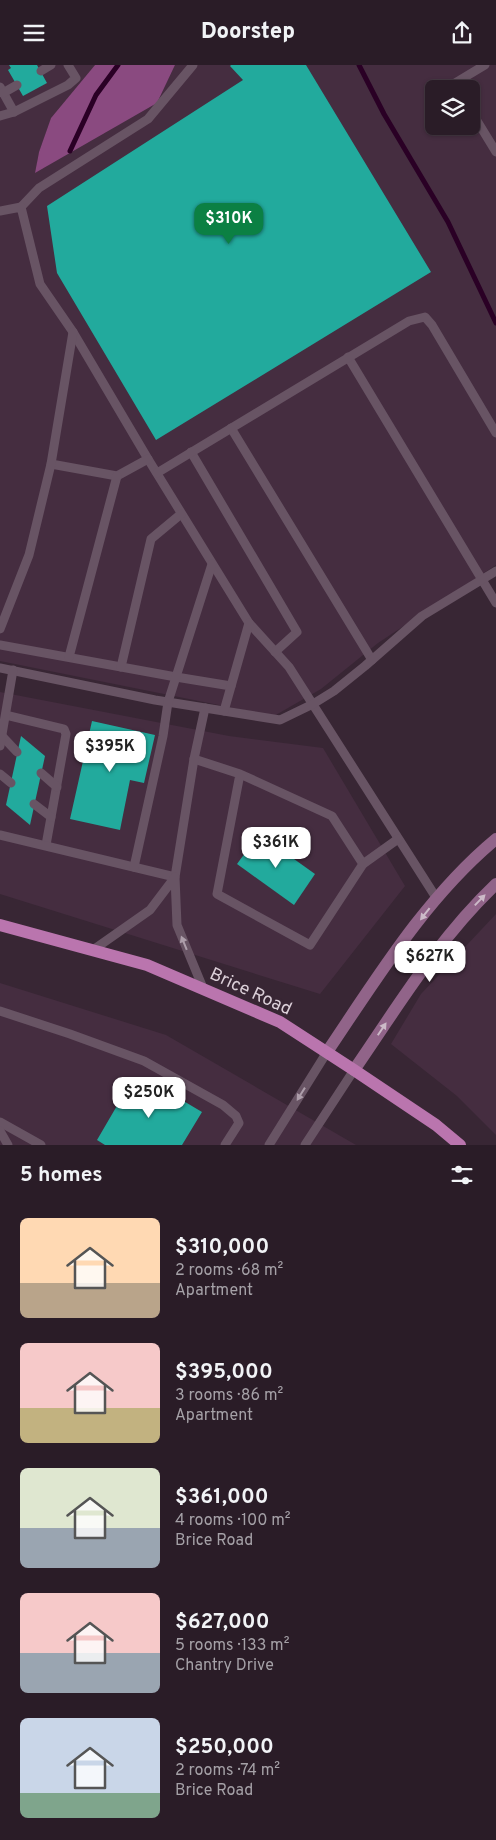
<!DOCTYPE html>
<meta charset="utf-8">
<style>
body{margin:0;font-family:Overpass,sans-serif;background:#32252f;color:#f1f3f6;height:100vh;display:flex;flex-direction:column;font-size:19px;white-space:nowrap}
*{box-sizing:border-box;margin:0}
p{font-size:16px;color:#a5a1a7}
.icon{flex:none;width:28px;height:28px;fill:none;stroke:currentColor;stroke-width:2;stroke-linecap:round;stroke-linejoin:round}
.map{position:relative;height:1080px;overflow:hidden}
.side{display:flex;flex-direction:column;background:#2a1c27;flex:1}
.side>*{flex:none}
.fabs{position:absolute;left:425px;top:15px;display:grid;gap:10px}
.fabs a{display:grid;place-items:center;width:55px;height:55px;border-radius:8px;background:#2a1c27;box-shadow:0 1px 4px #0004,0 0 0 1px #463a44;font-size:25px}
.price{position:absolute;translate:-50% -42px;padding:0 11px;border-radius:10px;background:#fff;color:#222;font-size:16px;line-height:32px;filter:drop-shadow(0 1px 2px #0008)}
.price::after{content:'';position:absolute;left:50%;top:30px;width:15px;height:11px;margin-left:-8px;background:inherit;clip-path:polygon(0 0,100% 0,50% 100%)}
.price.current{background:#0b8043;color:#fff}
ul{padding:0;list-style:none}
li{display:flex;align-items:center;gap:15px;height:125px;padding:0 20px}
li span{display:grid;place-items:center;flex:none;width:140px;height:100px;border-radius:8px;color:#555}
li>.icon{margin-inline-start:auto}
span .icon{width:60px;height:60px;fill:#fffc;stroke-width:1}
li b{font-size:21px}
h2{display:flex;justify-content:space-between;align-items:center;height:60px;padding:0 20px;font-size:21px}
header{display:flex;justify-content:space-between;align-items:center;height:65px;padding:0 20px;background:#2a1c27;font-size:22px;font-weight:800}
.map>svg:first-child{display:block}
.built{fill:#452d40;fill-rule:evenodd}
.forest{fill:#8a4a80}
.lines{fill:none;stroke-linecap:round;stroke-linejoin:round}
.stream{stroke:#2a0025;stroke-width:5}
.building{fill:#22aa9d}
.lane{stroke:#685464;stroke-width:9}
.secondary{stroke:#916489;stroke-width:12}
.primary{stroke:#ba75ae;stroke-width:12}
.oneway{fill:#ccbac8}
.oneway2{fill:#ad9eaa}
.labels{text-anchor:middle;stroke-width:5;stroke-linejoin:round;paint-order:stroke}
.street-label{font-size:18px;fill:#dbcfd8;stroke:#382634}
</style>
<header><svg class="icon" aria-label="menu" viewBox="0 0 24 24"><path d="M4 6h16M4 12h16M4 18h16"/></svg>Doorstep<svg class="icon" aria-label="share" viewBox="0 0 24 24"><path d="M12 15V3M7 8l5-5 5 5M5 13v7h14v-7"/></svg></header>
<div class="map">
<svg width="496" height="1080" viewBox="0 0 496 1080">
<rect width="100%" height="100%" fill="#382634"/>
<g class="built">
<path d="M0,0H95L51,53L39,87L35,108L157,38L175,0H496V500L378,578L321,624L274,651L0,596ZM434,24H471V61H434Z"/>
<polygon points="0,627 229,671 323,683 405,821 320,929 0,829"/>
<polygon points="496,849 496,1070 457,1031 391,979 421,929"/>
<polygon points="0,918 166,970 356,1080 0,1080"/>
</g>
<polygon class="forest" points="95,0 175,0 157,38 35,108 39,87 51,53"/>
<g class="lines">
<g class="stream">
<polyline points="359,0 384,49 448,157 496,258"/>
<polyline points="70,86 96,30 118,0"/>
</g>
</g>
<g class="building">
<polygon points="9,0 37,0 47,18 23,31 8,5 11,3"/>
<polygon points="231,0 306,0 431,207 156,375 57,208 47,141 243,15 230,1"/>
<polygon points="92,656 155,670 144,718 130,715 120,765 70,754"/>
<polygon points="21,671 45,691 30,760 6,740"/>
<polygon points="259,769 315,809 294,840 237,799"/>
<polygon points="132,1015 151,1027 155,1019 202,1047 182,1080 105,1080 97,1075"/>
</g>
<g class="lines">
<g class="lane">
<polyline points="41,6 51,0"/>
<polyline points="0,22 14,47"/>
<polyline points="458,24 455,18 485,0"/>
<polyline points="3,28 17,20"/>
<polyline points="471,46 496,87"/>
<polyline points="0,51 14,47 68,20 76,13 68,0"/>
<polyline points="21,142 39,123 148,54 193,0"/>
<polyline points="0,146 21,142 40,219 73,267 148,394 249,558 289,602 437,834"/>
<polyline points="348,292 496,538"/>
<polyline points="231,363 372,595"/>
<polyline points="191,387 297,567 275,587"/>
<polyline points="51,399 117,411 148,394"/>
<polyline points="157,408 409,256 425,252 432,260 496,368"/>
<polyline points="0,564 29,490 51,399 73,267"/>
<polyline points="0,580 176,612 231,621"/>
<polyline points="69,592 117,411"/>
<polyline points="121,602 151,474 181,449"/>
<polyline points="0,603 155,635 280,655 313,639 334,626 365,601 422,551 496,506"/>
<polyline points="224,646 249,558"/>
<polyline points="6,650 60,663 64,664 66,669 46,780"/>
<polyline points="2,671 17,687"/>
<polyline points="0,681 13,605"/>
<polyline points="194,694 240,709 217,829 310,880 363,799 332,751 240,709"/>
<polyline points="41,708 57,722"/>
<polyline points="0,709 11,718"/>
<polyline points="34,739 51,752"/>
<polyline points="0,770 175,812 194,694 205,643"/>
<polyline points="363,799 398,774"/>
<polyline points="134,802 163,671 168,637 212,499"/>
<polyline points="93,885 150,845 175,812 177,860 203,923"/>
<polyline points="0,946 70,969 144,996 223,1040 236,1051 239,1058 225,1080"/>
<polyline points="0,1057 41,1080"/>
<polyline points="0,1066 8,1080"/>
<polyline points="269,1080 327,987"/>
<polyline points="305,1080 354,1005"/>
</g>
<g class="secondary">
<path d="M327,987C377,913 426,832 496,774"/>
<path d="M354,1005C398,941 439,873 496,819"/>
</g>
<polyline class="primary" points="0,860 147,900 280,957 354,1005 436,1060 460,1080"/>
</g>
<defs><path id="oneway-solid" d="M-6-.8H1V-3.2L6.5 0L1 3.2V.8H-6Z" transform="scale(1.25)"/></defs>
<g class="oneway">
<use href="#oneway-solid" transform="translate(480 835) rotate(-46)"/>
<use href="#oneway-solid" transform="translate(425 849) rotate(128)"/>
<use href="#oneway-solid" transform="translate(382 964) rotate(-56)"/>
</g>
<g class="oneway2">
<use href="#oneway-solid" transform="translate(184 878) rotate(-112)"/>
<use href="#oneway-solid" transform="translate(301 1029) rotate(122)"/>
</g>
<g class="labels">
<g class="street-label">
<text transform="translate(251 926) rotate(25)" y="6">Brice Road</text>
</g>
</g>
</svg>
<div class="fabs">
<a><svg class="icon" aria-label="layers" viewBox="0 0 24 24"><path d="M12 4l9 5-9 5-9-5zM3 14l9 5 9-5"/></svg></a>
</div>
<b class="price current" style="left:229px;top:180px">$310K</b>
<b class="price" style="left:110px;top:708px">$395K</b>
<b class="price" style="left:276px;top:804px">$361K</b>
<b class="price" style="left:430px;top:918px">$627K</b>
<b class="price" style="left:149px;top:1054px">$250K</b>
</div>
<section class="side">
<h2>5 homes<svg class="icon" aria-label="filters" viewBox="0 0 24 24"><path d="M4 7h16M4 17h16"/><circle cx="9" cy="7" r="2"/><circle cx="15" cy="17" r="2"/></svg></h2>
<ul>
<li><span style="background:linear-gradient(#ffd9b3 65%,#b9a48a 0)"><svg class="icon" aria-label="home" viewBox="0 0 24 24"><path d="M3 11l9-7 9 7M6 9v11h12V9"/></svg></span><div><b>$310,000</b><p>2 rooms · 68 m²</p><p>Apartment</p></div></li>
<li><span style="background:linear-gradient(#f6c9c9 65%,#c2b280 0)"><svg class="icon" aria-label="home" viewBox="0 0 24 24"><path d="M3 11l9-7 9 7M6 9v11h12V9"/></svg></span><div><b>$395,000</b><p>3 rooms · 86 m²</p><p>Apartment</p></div></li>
<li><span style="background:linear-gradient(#dfe7d0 60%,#9aa5b1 0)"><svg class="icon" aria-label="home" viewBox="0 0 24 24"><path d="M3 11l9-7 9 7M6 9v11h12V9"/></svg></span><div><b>$361,000</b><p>4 rooms · 100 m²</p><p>Brice Road</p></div></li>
<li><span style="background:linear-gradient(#f6c9c9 60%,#9aa5b1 0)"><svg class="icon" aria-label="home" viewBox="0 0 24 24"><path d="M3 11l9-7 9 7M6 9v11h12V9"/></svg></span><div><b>$627,000</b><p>5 rooms · 133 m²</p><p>Chantry Drive</p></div></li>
<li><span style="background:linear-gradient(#c9d6e8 75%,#7fa58c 0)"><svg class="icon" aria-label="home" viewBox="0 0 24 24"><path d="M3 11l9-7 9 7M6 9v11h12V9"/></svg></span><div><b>$250,000</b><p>2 rooms · 74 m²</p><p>Brice Road</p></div></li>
</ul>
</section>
